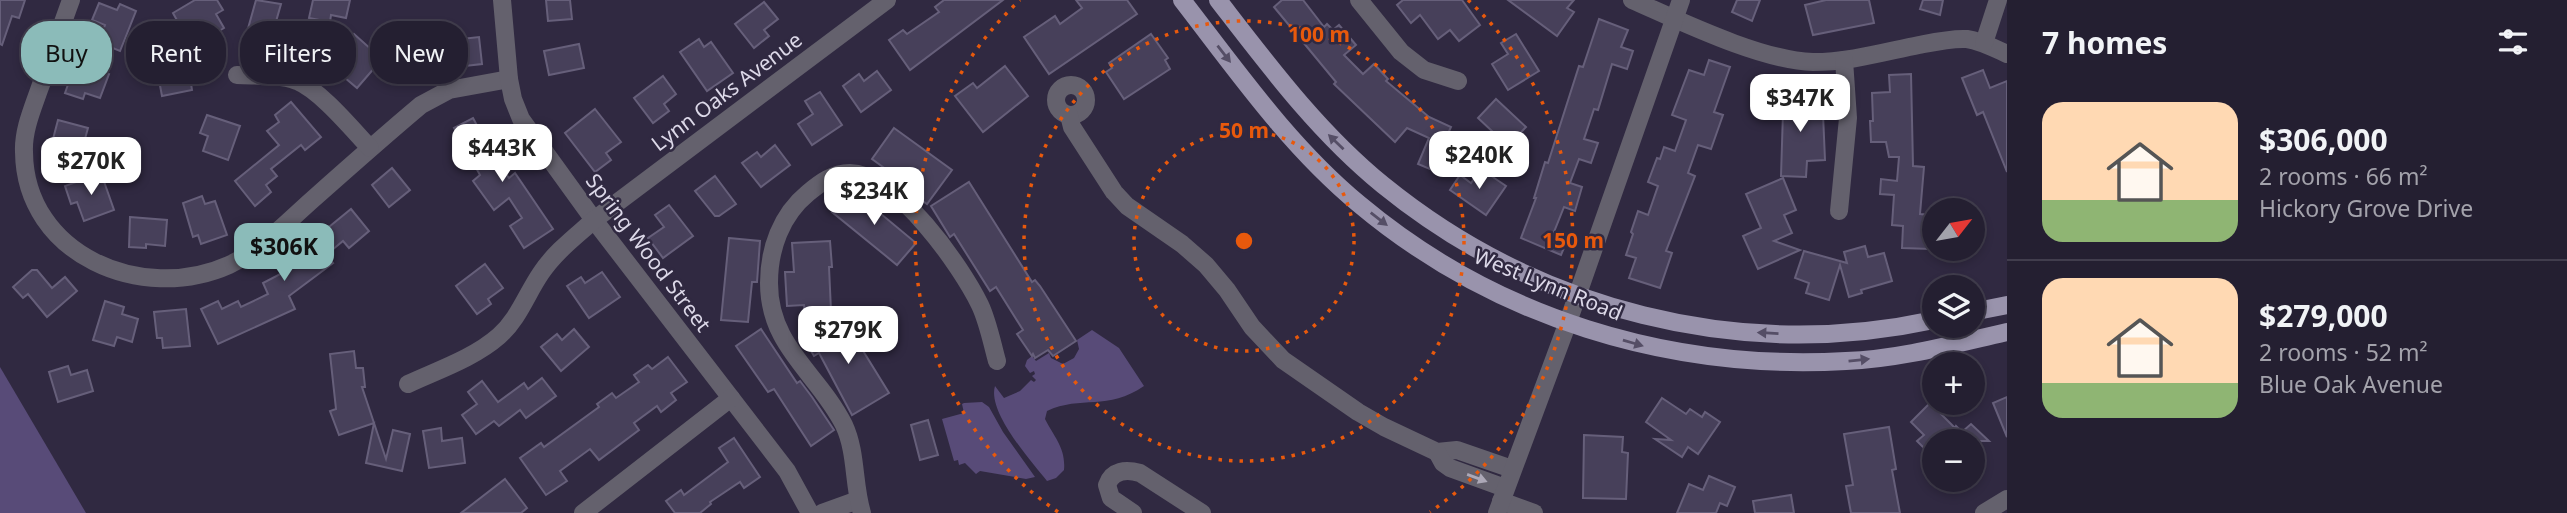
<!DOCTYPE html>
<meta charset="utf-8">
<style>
body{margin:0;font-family:"Noto Sans",sans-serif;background:#302c3d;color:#f1f3f6;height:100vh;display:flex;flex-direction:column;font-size:26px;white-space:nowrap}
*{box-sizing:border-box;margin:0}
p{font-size:23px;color:#a3a2ab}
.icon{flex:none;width:38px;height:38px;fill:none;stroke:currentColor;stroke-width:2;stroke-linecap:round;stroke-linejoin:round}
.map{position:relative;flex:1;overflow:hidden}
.drawer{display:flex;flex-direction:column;background:#241f31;width:560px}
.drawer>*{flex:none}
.top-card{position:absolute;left:21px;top:21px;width:665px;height:63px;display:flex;gap:14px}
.needle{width:46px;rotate:59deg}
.tools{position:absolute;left:1922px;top:198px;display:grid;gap:14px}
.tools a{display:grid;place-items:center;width:63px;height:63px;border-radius:50%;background:#241f31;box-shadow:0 4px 10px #0003,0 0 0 2px #413d4d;font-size:35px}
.price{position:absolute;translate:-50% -60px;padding:0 16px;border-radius:14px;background:#fff;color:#222;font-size:23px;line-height:46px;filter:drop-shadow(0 2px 4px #0008)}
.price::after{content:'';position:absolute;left:50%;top:42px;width:21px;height:16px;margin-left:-10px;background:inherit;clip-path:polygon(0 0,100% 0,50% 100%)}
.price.on{background:#8bbbb9;color:#111}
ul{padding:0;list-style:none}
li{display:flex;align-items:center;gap:21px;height:175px;padding:0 35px}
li+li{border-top:2px solid #413d4d}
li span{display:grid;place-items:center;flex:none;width:196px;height:140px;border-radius:21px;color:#555}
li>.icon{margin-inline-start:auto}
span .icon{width:84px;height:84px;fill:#fffc;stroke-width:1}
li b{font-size:30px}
h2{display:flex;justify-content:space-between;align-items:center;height:84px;padding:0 35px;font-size:30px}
.chip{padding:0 24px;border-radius:28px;background:#241f31;box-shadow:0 4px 10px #0003,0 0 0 2px #413d4d;font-size:24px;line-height:63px}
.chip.on{background:#8bbbb9;color:#111}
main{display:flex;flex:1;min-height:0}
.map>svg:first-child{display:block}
.green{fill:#584b78}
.building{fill:#47405a;stroke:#665f7a;stroke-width:2}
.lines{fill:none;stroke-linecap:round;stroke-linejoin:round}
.minor{stroke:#64616d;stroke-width:18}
.major{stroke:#9993ac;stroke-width:18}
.oneway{fill:#554e66}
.oneway2{fill:#aca8b7}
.ring{fill:none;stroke:#e8590c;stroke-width:3.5;stroke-dasharray:3.5 7}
.labels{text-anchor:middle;stroke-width:5;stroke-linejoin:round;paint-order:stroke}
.street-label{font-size:21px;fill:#dcd8e8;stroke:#302941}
.centre{fill:#e8590c;stroke:#302941;stroke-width:3.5}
.ring-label{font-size:21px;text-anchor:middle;font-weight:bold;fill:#e8590c;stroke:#302941;stroke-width:5;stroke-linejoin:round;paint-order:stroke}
</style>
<main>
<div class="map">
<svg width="2007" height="513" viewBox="0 0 2007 513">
<rect width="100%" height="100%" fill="#302941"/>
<g class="green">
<path d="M1092,330L1119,348L1144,386C1108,411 1081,395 1047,411L1045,419C1054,437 1066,448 1064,470L1056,478L1047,481C1031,461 987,412 995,386L1004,398L1020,391L1031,380L1034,382L1036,380L1032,376L1035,374L1034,371L1030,373L1025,366L1027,360L1032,356L1036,361L1049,353L1051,358L1063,364L1074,358L1079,349L1077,340Z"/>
<polygon points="0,367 86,513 0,513"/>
<polygon points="982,402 989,407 1003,432 1035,477 1026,479 980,471 976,474 965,463 959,465 958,460 954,461 942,419 964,413 962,404 964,403"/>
</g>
<g class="building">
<polygon points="0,0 25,0 19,18 12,16 2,45 0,44"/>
<polygon points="195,0 217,0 223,10 216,14 224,28 209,37 205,30 188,40 173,13"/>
<polygon points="256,0 281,4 271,39 247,32"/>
<polygon points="313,0 350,0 346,18 331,15 330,22 309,18"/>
<polygon points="546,0 570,0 572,19 548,21"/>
<polygon points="944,0 1003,0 910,70 889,40 903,30 907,34 939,12 935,7"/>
<polygon points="1076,0 1127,0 1137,14 1049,74 1024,37 1055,16 1060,24 1082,8"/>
<polygon points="1282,0 1303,0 1324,27 1327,24 1333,30 1339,25 1356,45 1344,55 1363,74 1374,64 1388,79 1386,81 1429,117 1451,127 1445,140 1456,145 1444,175 1418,164 1429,138 1407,128 1395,142 1334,84 1336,82 1274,7"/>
<polygon points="1403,0 1462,0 1480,25 1459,41 1450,30 1438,39 1420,15 1411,23 1397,5"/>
<polygon points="1508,0 1574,0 1567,8 1574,12 1557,36"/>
<polygon points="1737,0 1760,0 1752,21 1732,12"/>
<polygon points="1826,0 1869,0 1874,23 1813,35 1805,5"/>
<polygon points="1923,0 1943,0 1940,15 1920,9"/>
<polygon points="764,2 778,19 764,30 769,36 754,48 735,24"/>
<polygon points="99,3 117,10 120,4 136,11 120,51 98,42 105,25 92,20"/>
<polygon points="1599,19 1628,30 1621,47 1633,51 1627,69 1612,64 1598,110 1594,109 1584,139 1598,143 1591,163 1579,159 1570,183 1582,187 1575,211 1564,207 1554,232 1568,238 1561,255 1521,238 1536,198 1534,198 1545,162 1548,163 1579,66 1583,67"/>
<polygon points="354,34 382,59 357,88 344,77 348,71 334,58"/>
<polygon points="1151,34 1168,58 1165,60 1170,69 1124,99 1106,72 1112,68 1109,63"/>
<polygon points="1516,34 1539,71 1508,90 1492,64 1508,54 1501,43"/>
<polygon points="479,37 482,64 447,68 444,41"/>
<polygon points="699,39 704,47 711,42 733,73 707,91 680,52"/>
<polygon points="579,44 584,68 549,75 544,51"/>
<polygon points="178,54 182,72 189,71 192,90 162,96 155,59"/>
<polygon points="1709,60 1730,67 1714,112 1723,115 1711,149 1698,145 1688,173 1695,176 1666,251 1672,253 1660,288 1629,278 1636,258 1626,255 1633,234 1631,232 1638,211 1648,215 1658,186 1648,182 1657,158 1660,159 1664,147 1675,151 1686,120 1672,115 1689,70 1704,75"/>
<polygon points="76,62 109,74 100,98 85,93 83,99 65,93"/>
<polygon points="1005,66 1028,96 983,132 955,96 973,83 977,88"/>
<polygon points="1983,70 1990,88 2007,81 2007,172 1983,112 1977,115 1962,78"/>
<polygon points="877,71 891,90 861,112 843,86 859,74 864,81"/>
<polygon points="1911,74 1913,166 1924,167 1920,214 1931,215 1931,249 1902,248 1903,226 1892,225 1894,195 1880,194 1881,179 1897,181 1899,157 1889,157 1886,142 1871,142 1870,121 1873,121 1872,93 1890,92 1889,75"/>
<polygon points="663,76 676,94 664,104 669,111 653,123 634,98"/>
<polygon points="820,92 842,125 812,145 798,124 813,114 805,101"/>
<polygon points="1779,93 1811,93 1811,114 1823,114 1825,160 1807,161 1806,177 1781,176 1783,112 1779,112"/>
<polygon points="1496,99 1526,127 1508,146 1478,118"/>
<polygon points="291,102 321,137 305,150 301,145 271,169 277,176 266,185 271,192 255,206 235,181 279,145 267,131 279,122 275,115"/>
<polygon points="595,109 621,142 606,153 611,160 595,172 565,133"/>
<polygon points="207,115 240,126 228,160 203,151 208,136 200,133"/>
<polygon points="473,118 481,133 489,128 499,145 489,151 509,178 515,173 553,229 524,248 510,226 522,218 509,198 494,210 473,181 480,175 454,128"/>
<polygon points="58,120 88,128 83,146 95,150 91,165 70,159 71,155 58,151 61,141 53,139"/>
<polygon points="894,128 952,170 927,204 896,181 898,178 872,159"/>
<polygon points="775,145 790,165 761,187 742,163 757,152 761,157"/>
<polygon points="392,168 410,190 389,207 372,185"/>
<polygon points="1481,169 1506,186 1486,215 1450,190 1460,175 1471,183"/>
<polygon points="101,173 114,210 84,221 77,202 71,204 65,186"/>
<polygon points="715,176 736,204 719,216 715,216 695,191"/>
<polygon points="1783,178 1796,210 1784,215 1792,233 1774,241 1800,250 1758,269 1743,236 1761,228 1746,194"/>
<polygon points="969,182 1032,282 1035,280 1040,286 1076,341 1053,356 1048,350 1035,358 1033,354 1032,356 1017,334 1023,330 996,287 990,291 954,234 950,237 931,206"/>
<polygon points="851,189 916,243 897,265 832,212"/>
<polygon points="202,196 205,204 215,201 227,235 201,244 198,235 193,237 183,203"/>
<polygon points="669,205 693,236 663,258 648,238 664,227 655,215"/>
<polygon points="351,209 369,231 349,248 343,241 326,255 333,263 289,296 295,309 218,344 201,309 218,301 222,309 238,301 241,307 268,294 263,283 292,268 288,262 326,233 324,231"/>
<polygon points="130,217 167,220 165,246 146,244 146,248 129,247"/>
<polygon points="729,238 760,241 757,282 752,282 748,322 721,320"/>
<polygon points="830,241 832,267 829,267 831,311 805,313 804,305 787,306 785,272 794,272 792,243"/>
<polygon points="1865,246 1868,257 1884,253 1892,281 1861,290 1862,293 1849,297 1840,265 1829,300 1806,293 1809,283 1795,278 1804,251 1847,263 1844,252"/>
<polygon points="485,264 503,288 488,299 491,304 477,314 456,286"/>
<polygon points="32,270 37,270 52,288 65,277 77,291 47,317 28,294 23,298 13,287"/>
<polygon points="602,272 620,297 589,318 567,286 581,277 585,283"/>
<polygon points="105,301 124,307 122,314 138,319 132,342 117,337 114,346 93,340"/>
<polygon points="186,309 190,346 163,348 162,338 157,338 154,312"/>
<polygon points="840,320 844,320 889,393 852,415 819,353 814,356 805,341"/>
<polygon points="574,329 589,347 561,371 541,347 557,334 562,340"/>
<polygon points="761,329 797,383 800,381 812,397 834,430 811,446 774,389 768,392 736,346"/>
<polygon points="354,351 356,368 363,368 365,387 362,387 386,459 393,430 410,434 402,471 366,463 374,423 339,435 330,411 336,409 330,354"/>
<polygon points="668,357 687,382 671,393 676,400 661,412 657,406 634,423 639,430 599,460 590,449 560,471 567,481 546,495 520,458 541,443 544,447 599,407 597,404 612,393 616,398 639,382 634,375 648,365 652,369"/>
<polygon points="68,366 71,375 87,370 93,391 58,402 49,372"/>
<polygon points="542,378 556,396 526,418 520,410 499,426 494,421 476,434 462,415 477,404 468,392 482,381 498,402 524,383 528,389"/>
<polygon points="2007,397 2007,437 1993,403"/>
<polygon points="1662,398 1686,414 1690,409 1702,417 1705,412 1720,422 1698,454 1688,447 1682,457 1655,439 1671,440 1646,422"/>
<polygon points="1930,403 1955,428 1956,426 1962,432 1971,424 1989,441 1934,441 1934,458 1917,441 1924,435 1911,422"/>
<polygon points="928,420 938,455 920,460 911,425"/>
<polygon points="1889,427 1896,469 1892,470 1900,513 1851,513 1846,486 1853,485 1844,434"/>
<polygon points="441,428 442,441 462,438 465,463 429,468 423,431"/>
<polygon points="1584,435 1623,437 1622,452 1628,453 1626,499 1583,498"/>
<polygon points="734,438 760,477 744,488 740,482 710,502 711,504 700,513 675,513 666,501 681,490 684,495 728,462 719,448"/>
<polygon points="1709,476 1735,487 1727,506 1720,503 1716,513 1677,513 1689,484 1703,490"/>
<polygon points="505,479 527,508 521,513 461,513"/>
<polygon points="1791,495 1794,513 1755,513 1753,501"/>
</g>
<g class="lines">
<g class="minor">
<path d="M71,0C60,30 50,60 39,90C32,110 23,131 24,152C25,255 142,304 229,265C261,250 286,223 312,200C348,168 384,136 421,105L449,90L509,79"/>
<polyline points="502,0 509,79 513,99 521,119 594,220 787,471 810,513"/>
<polyline points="1359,0 1401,52 1424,70 1458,81"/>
<path d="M1632,0C1680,21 1762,61 1813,62C1849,62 1884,52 1919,45C1934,42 1952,38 1967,39C1981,41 1994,48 2007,54"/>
<polyline points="1984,43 1998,0"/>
<path d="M237,75C256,76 279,74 297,81C321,91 352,129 370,148"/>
<circle cx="1071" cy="100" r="15"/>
<polyline points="1069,115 1072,127 1114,192 1127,206 1182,244 1206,265 1227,290 1252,327 1283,360 1358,412 1384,427 1437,452 1457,450 1512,469"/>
<polyline points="1839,211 1848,118 1844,60"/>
<path d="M408,384C438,370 474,358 499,336C519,318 526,295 541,273C555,252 575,237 594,220L887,0"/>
<polyline points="1437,452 1443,463 1450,468 1505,488"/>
<polyline points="1501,501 1534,513"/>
<polyline points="583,513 731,398"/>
<polyline points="822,513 858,500"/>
<path d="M862,513C853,484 857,453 844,425C818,373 769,347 769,283C769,249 781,215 808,193C820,183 833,173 850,173C897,174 961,266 980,305C988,322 992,343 997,361"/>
<path d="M1133,513L1111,498L1107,485C1112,470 1126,469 1140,473L1202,513"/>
<polyline points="1497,513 1568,322 1681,0"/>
<polyline points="1984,513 2007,499"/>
</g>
<g class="major">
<path d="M1182,0C1237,71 1289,146 1359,204C1495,318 1669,371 1846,361C1900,359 1954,344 2007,332"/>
<path d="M1218,0C1269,66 1318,132 1383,185C1537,310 1739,362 1934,320"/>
<polyline points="1972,312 2007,305"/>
</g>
</g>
<defs><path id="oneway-solid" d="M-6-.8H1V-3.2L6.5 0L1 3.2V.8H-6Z" transform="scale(1.75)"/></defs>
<g class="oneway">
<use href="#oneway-solid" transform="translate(1224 54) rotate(52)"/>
<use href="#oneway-solid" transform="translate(1336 142) rotate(-136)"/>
<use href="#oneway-solid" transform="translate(1379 219) rotate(38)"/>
<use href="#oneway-solid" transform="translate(1768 333) rotate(-177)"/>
<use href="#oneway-solid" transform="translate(1633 343) rotate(16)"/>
<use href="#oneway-solid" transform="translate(1859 360) rotate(-6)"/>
</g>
<use class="oneway2" href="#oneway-solid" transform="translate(1477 478) rotate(20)"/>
<g class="ring">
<circle cx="1244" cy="241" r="110"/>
<circle cx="1244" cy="241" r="220"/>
<path d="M1058 512A329 329 0 0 1 1020 0M1468 0A329 329 0 0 1 1430 512"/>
</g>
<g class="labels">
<g class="street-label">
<text transform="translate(727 92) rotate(-37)" y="7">Lynn Oaks Avenue</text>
<text transform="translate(648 253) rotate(53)" y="7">Spring Wood Street</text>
<text transform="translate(1548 285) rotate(22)" y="7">West Lynn Road</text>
</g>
</g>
<circle cx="1244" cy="241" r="10" class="centre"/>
<g class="ring-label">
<text x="1319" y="42">100 m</text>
<text x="1244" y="138">50 m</text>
<text x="1573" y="248">150 m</text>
</g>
</svg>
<div class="tools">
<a><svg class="needle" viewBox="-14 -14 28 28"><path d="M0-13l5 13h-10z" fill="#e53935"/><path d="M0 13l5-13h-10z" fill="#a3a2ab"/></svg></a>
<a><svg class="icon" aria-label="layers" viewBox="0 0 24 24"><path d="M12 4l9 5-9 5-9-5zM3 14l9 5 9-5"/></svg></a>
<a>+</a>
<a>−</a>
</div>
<b class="price" style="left:1800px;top:134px">$347K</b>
<b class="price" style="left:502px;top:184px">$443K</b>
<b class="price" style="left:1479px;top:191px">$240K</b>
<b class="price" style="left:91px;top:197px">$270K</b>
<b class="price" style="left:874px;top:227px">$234K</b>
<b class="price on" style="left:284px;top:283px">$306K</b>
<b class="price" style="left:848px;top:366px">$279K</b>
<div class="top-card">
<a class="chip on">Buy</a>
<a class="chip">Rent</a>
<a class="chip">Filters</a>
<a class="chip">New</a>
</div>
</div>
<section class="drawer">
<h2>7 homes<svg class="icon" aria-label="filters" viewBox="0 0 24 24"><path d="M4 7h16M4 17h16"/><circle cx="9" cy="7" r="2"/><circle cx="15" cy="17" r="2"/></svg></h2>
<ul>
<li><span style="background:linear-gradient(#ffd9b3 70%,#8fb573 0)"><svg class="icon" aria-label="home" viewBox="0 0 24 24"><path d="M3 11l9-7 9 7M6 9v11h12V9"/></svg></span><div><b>$306,000</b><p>2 rooms · 66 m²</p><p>Hickory Grove Drive</p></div></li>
<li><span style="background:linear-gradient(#ffd9b3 75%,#8fb573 0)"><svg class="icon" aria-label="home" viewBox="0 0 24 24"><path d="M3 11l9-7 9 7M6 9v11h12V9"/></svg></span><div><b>$279,000</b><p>2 rooms · 52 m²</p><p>Blue Oak Avenue</p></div></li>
</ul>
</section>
</main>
